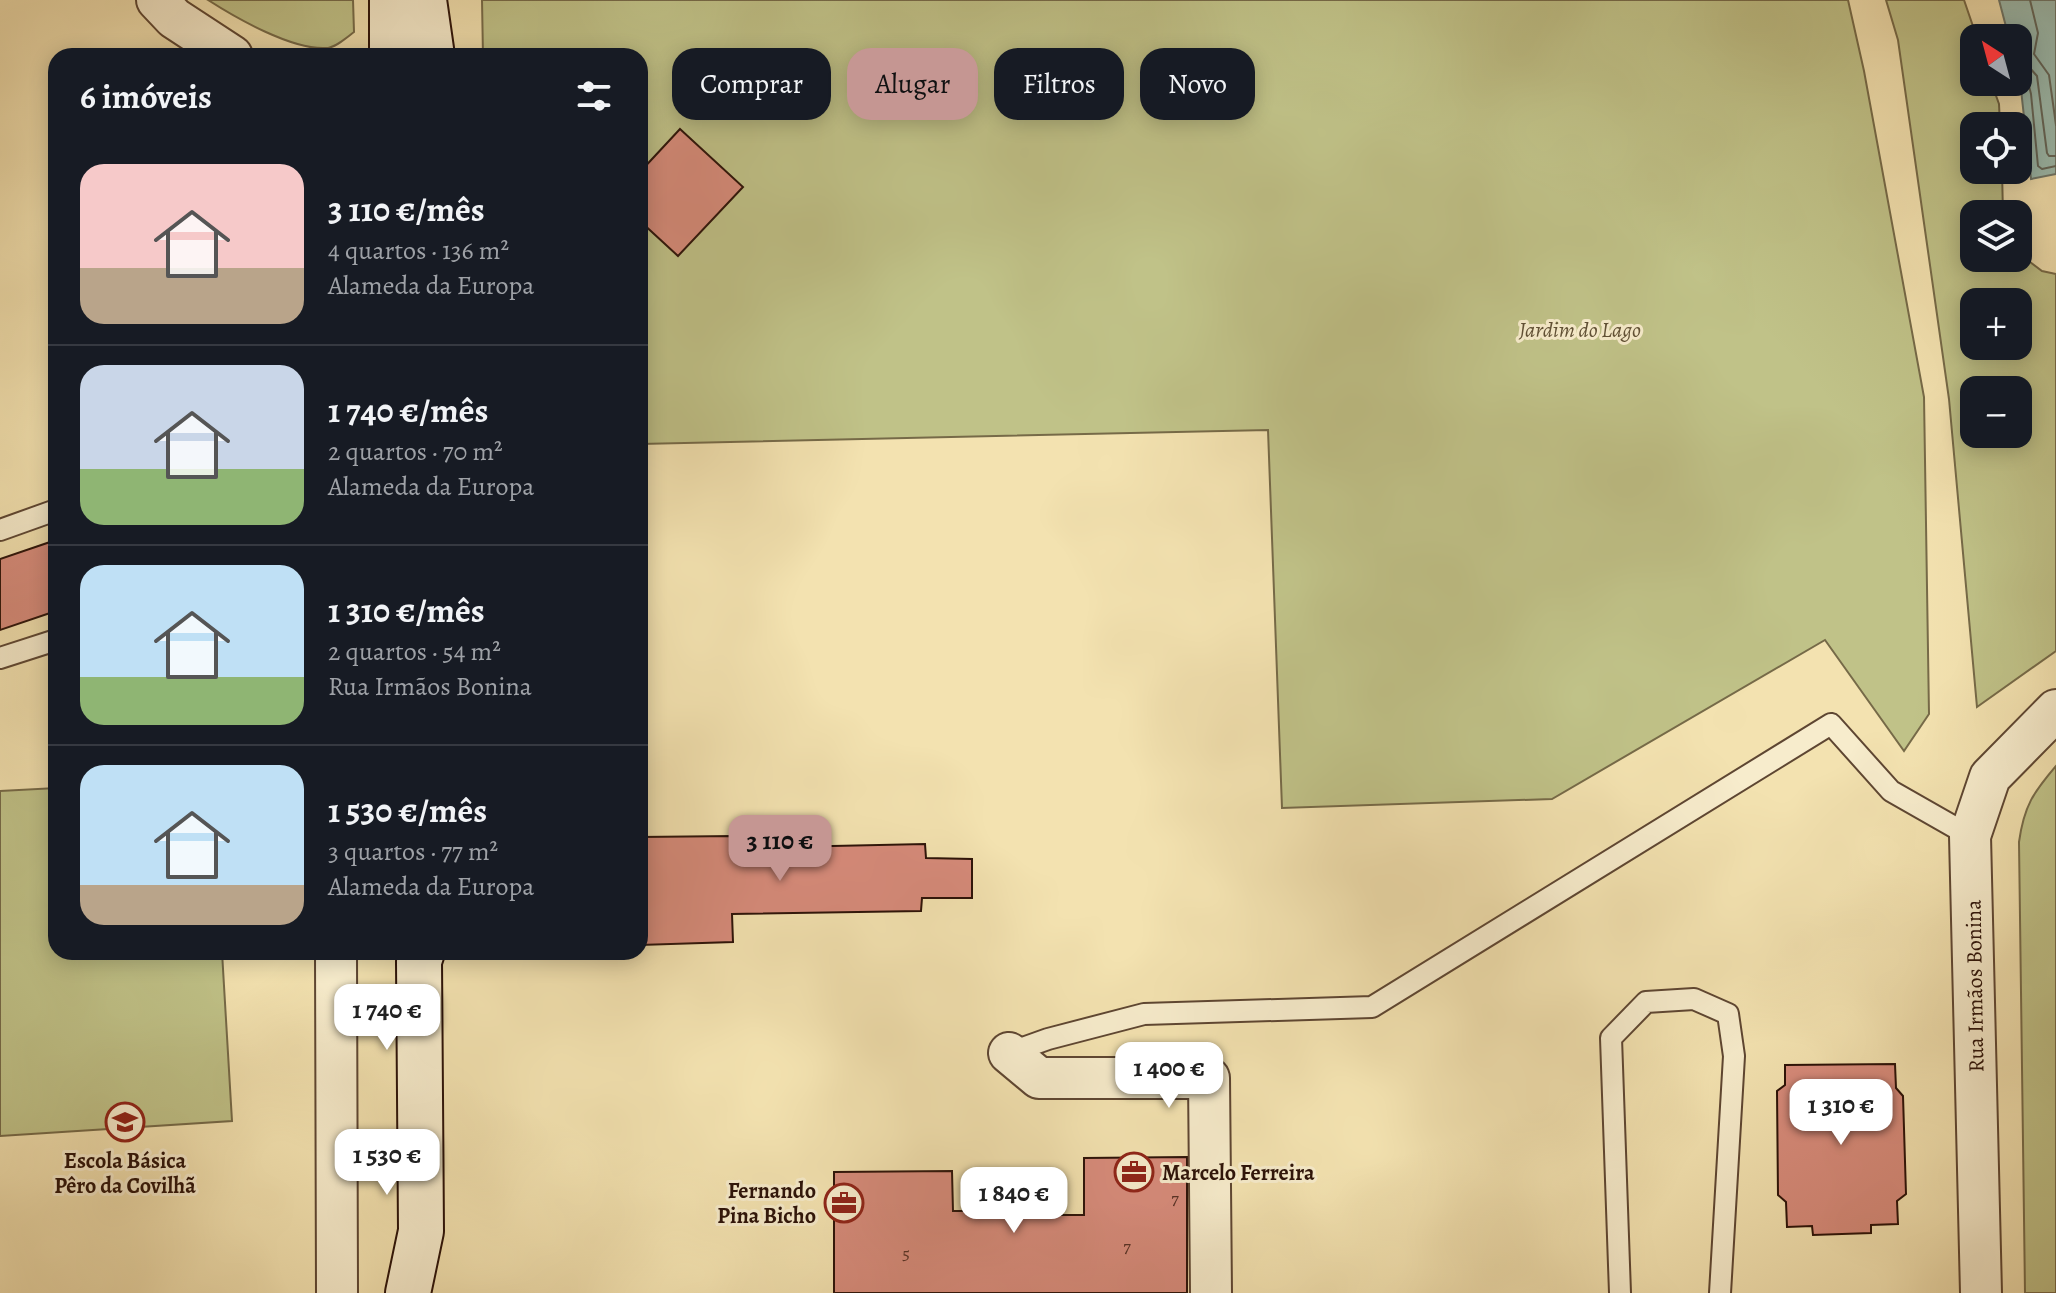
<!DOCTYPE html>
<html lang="pt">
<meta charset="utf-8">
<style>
body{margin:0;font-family:Alegreya,serif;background:#242831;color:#f1f3f6;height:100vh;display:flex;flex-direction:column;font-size:30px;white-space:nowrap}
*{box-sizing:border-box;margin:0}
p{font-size:26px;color:#9ea1a6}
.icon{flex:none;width:44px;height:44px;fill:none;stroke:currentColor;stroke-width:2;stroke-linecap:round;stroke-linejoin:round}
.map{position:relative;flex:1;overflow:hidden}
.side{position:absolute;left:48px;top:48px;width:600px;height:912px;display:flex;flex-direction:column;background:#171b24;border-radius:24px;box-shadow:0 4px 20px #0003}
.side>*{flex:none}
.top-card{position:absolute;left:672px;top:48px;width:760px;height:72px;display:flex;gap:16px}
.needle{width:52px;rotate:324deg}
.buttons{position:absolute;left:1960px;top:24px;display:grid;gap:16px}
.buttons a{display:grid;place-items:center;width:72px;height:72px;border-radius:16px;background:#171b24;box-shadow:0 4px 20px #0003;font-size:40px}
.price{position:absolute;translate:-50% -68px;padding:0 18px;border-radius:16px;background:#fff;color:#222;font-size:26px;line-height:52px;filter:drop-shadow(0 2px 4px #0008)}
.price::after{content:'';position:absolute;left:50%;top:48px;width:24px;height:18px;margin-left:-12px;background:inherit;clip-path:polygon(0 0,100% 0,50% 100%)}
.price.active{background:#c59692;color:#111}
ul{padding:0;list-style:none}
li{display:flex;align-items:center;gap:24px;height:200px;padding:0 32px}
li+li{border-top:2px solid #363941}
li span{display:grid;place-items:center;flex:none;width:224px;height:160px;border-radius:24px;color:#555}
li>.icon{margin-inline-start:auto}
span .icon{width:96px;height:96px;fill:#fffc;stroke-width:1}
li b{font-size:34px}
h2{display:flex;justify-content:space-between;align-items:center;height:96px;padding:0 32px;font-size:34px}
.tag{padding:0 28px;border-radius:24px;background:#171b24;box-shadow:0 4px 20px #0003;font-size:28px;line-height:72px}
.tag.active{background:#c59692;color:#111}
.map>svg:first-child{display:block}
.green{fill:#c0c288;stroke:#766a48;stroke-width:2;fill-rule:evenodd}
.water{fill:#9cbdb1;stroke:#6f796d;stroke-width:2}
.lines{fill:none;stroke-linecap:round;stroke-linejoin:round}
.shore{stroke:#64685c;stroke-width:2}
.building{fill:#d78b7b;stroke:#2c1208;stroke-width:2}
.lane-casing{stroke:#5e4632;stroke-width:24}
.street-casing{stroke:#5e4632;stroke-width:44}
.secondary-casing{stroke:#2c1208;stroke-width:48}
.lane{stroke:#f7eccc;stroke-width:20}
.street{stroke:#f7eccc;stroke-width:40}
.secondary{stroke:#f7eccc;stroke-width:44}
.labels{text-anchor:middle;stroke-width:6;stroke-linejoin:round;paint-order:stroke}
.number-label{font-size:18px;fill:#573025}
.park-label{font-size:22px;font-style:italic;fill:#605035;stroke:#f7eccc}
.street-label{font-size:22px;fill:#2c1208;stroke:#f7eccc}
.poi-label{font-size:22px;font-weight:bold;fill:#2c1208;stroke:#f7eccc}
</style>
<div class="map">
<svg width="2056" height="1293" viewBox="0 0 2056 1293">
<rect width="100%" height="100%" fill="#f3e2b0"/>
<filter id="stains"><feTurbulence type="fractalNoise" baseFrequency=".0025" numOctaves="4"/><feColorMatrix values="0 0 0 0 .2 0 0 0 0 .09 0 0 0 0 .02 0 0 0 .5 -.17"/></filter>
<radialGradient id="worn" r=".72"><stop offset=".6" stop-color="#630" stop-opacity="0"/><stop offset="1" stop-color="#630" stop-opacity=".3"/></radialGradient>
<g class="green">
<path d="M208,0H353L354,32C346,38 335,48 326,48C292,50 236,18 208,0Z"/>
<polygon points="482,0 1848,0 1864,71 1924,397 1929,714 1904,751 1825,640 1552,799 1282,808 1268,430 640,444 640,56 483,56"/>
<path d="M1886,0H1964L1977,38H1974V82H1991L1999,104L2000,126H1974V170H2002L2003,214H1974V258H2018V253L2042,271L2056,274V651L1977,707L1949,399L1898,40ZM1974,302H2018V346H1974ZM1974,390H2018V434H1974Z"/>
<path d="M2056,766V1293H2025L2019,842C2024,806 2033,793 2056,766Z"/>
<polygon points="56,788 56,952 222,952 232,1121 0,1136 0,791"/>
</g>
<path class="water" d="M1999,0H2056V174L2031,179C2027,132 2018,85 2018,38H2009Z"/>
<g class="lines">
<g class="shore">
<polyline points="2030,0 2038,33 2034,54 2049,75 2056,125"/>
<polyline points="2018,64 2029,67 2037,76 2047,153 2049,156 2056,156"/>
<polyline points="2018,74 2027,78 2031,94 2038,166 2042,169 2056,166"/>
</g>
</g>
<g class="building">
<polygon points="680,129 743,187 678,256 640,221 640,172"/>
<polygon points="56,540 56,611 0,630 0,559"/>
<polygon points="733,836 734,848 925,844 926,858 972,859 972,898 922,898 921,911 732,914 733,942 640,945 640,837"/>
<polygon points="1895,1064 1896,1088 1903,1096 1906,1194 1897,1201 1898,1224 1871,1225 1871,1233 1813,1235 1812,1226 1787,1227 1786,1202 1778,1195 1777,1091 1785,1085 1785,1065"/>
<polygon points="1187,1157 1187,1293 834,1293 834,1172 952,1171 953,1211 984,1211 984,1215 1084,1215 1084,1158"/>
</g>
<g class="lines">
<defs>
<g id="lane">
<polyline points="0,530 56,510"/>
<polyline points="0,658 56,640"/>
<polyline points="1009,1053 1048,1039 1144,1014 1372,1007 1831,724 1891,791 1970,836"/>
<polyline points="1620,1293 1611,1038 1646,1002 1694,999 1728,1014 1734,1056 1720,1293"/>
</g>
<g id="street">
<polyline points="157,0 174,18 232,56"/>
<polyline points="336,952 337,1293"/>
<polyline points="1009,1053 1039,1078 1209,1078 1211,1293"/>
<polyline points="1981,1293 1970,836 1990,777 2056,710"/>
</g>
<g id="secondary">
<polyline points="424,0 432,56"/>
<polyline points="392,56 392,0"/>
<polyline points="408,1293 421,1231 419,961 422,952"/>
</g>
</defs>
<use href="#lane" class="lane-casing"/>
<use href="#street" class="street-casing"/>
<use href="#secondary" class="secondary-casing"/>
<use href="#lane" class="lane"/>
<use href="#street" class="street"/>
<use href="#secondary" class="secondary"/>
</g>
<defs>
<symbol id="school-ring" viewBox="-11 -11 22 22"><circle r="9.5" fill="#f7eccc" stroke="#8f2418" stroke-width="1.5"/><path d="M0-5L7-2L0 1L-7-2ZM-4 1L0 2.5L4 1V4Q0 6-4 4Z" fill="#8f2418"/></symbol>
<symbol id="office-ring" viewBox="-11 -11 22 22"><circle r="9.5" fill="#f7eccc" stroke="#8f2418" stroke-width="1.5"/><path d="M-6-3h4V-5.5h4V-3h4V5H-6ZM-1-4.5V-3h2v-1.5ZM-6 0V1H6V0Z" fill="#8f2418"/></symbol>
</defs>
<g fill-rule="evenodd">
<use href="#school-ring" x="103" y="1100" width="44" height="44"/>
<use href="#office-ring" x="1112" y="1150" width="44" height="44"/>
<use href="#office-ring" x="822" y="1181" width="44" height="44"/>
</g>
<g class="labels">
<g class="number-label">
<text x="1175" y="1204">7</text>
<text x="1127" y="1252">7</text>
<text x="906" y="1259">5</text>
</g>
<g class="park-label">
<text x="1580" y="337">Jardim do Lago</text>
</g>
<g class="street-label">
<text transform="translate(1974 986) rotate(-91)" y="8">Rua Irmãos Bonina</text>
</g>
<g class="poi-label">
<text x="125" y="1168">Escola Básica<tspan x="125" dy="25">Pêro da Covilhã</tspan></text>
<text x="1162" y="1180" text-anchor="start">Marcelo Ferreira</text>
<text x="816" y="1198" text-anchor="end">Fernando<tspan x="816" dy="25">Pina Bicho</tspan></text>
</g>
</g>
<rect width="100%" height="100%" filter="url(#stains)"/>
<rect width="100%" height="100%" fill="url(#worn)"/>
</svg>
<div class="buttons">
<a><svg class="needle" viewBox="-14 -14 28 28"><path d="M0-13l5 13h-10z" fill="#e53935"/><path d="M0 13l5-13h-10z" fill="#9ea1a6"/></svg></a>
<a><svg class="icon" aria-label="locate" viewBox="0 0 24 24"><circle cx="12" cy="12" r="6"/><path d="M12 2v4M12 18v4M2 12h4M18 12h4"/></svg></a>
<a><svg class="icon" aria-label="layers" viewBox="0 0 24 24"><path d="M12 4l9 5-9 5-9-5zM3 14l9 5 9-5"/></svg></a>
<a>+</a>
<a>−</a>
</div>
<b class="price active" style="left:780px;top:883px">3 110 €</b>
<b class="price" style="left:387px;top:1052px">1 740 €</b>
<b class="price" style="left:1169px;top:1110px">1 400 €</b>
<b class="price" style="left:1841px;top:1147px">1 310 €</b>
<b class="price" style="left:387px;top:1197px">1 530 €</b>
<b class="price" style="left:1014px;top:1235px">1 840 €</b>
<div class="top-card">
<a class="tag">Comprar</a>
<a class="tag active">Alugar</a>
<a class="tag">Filtros</a>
<a class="tag">Novo</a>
</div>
<section class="side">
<h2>6 imóveis<svg class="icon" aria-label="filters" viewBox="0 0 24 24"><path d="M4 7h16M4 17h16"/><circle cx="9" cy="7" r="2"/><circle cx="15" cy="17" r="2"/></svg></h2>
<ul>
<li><span style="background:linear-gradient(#f6c9c9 65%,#b9a48a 0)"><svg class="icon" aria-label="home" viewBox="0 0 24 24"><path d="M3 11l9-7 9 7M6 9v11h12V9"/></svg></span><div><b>3 110 €/mês</b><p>4 quartos · 136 m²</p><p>Alameda da Europa</p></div></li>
<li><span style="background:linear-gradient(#c9d6e8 65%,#8fb573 0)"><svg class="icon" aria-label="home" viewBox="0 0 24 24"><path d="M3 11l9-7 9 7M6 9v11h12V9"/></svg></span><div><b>1 740 €/mês</b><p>2 quartos · 70 m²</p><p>Alameda da Europa</p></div></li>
<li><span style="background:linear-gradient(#bfe0f5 70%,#8fb573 0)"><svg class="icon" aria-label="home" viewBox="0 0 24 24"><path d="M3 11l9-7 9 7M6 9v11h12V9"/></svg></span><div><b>1 310 €/mês</b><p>2 quartos · 54 m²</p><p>Rua Irmãos Bonina</p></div></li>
<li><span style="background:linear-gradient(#bfe0f5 75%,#b9a48a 0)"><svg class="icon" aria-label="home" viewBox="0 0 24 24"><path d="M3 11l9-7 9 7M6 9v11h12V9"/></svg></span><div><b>1 530 €/mês</b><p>3 quartos · 77 m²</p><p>Alameda da Europa</p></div></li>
</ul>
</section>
</div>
